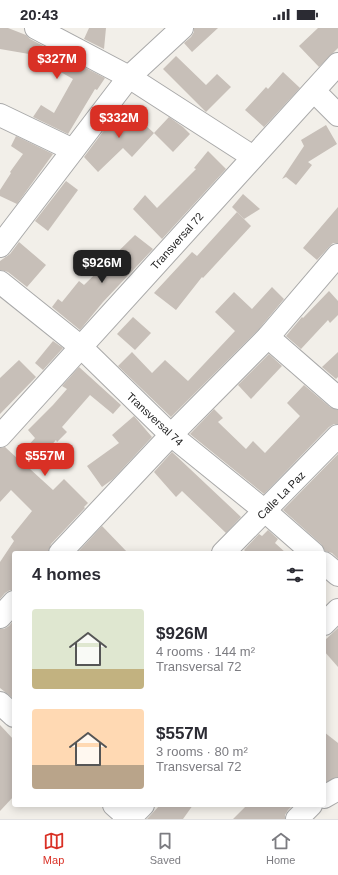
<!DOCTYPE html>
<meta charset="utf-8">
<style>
body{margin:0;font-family:Helvetica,sans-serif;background:#f7f7f7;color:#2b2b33;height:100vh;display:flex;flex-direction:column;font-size:15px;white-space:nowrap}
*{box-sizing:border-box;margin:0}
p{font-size:13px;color:#7c7c81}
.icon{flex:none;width:22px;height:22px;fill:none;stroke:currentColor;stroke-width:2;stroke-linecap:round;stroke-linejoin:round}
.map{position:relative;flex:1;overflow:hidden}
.details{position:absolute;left:12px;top:523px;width:314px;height:256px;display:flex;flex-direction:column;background:#fff;border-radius:4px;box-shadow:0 2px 10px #0003}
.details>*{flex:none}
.price{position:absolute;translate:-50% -34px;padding:0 9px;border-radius:8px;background:#d93025;color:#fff;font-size:13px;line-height:26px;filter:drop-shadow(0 1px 2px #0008)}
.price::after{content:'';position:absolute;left:50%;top:24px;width:12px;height:9px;margin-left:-6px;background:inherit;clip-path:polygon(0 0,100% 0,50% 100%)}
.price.current{background:#222;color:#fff}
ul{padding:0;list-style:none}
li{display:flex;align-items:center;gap:12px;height:100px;padding:0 20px}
li span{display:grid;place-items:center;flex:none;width:112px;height:80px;border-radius:4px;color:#555}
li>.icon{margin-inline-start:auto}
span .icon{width:48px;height:48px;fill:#fffc;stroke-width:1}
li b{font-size:17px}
h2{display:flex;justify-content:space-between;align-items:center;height:48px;padding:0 20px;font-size:17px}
.status{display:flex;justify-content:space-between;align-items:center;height:28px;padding:0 20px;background:#fff;direction:ltr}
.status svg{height:11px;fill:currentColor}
.dock{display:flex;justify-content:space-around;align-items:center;height:56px;border-top:1px solid #e1e1e2;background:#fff;font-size:11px;color:#7c7c81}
.dock a{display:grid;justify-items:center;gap:2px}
.dock .current{color:#d93025}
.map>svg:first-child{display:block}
.building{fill:#c7bfb8}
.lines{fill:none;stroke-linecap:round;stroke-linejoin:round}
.minor-casing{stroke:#a9a9a9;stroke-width:24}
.minor{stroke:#fff;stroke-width:22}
.labels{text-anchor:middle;stroke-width:3;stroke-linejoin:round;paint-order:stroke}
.street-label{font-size:11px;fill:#222;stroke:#fff}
</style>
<div class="status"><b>20:43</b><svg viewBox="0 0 49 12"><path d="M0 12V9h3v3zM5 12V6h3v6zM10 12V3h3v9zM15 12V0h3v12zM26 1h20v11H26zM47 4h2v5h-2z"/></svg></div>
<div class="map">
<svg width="338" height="791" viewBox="0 0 338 791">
<rect width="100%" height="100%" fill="#f2efe9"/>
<g class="building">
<polygon points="0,0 8,0 26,7 30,11 105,50 97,62 95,61 68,106 33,89 41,77 54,85 73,51 29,26 0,21"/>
<polygon points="89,0 106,0 104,21 84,11"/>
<polygon points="194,0 218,0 192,24 184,15 191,9 194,4"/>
<polygon points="318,0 338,0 338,20 319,39 299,18"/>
<polygon points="176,28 206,57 217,46 231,59 206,84 163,41"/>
<polygon points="283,44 300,60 264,99 245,82 266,59 268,61"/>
<polygon points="123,77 154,105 132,129 123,120 98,144 84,129"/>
<polygon points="169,89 183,99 190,106 173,124 154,105"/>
<polygon points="326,97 337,116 308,134 312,137 296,157 286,149 282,151 304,118 301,112"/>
<polygon points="16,108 53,126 17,176 0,168 0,162 11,145 10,144 23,126 11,118"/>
<polygon points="208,123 226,141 162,211 133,181 145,167 157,180 196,141 194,140"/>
<polygon points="66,153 78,162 48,203 35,193"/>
<polygon points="243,166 260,181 244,191 232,179"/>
<polygon points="338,179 338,215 333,215 329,219 317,232 303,220"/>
<polygon points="237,184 251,198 203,250 202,249 176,282 154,265 192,224 197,228"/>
<polygon points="135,207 153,221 103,274 80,302 52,279 58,271 62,274 79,253 84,257"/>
<polygon points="19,214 46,237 27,259 8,244 0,242 0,233 10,226"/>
<polygon points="272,259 284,271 259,301 171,389 118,338 132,324 152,345 165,332 188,353 235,303 215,284 234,264 252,281"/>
<polygon points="329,263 338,273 338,287 330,295 328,292 301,321 286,308 302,289 303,290"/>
<polygon points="133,289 151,305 135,322 117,306"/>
<polygon points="53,313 63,320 43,342 35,335"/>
<polygon points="338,324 338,349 336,351 322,339"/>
<polygon points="269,326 282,338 251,371 238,357"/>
<polygon points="19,332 36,349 0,386 0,350"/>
<polygon points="79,339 121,377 113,386 90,367 62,399 67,404 57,414 56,412 30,441 53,462 64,451 88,475 84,479 85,480 51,516 48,525 14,525 14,562 10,562 5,565 0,571 0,534 14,513 11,509 32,483 11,462 0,474 0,420 5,419 17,430 35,410 28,402 53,377 67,361 62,358"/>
<polygon points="304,357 330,379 338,382 338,396 334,396 329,399 264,466 190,406 214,381 223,390 218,394 246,421 253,413 265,425 300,388 287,375"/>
<polygon points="134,388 152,409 113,451 102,459 87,438 119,415 112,407"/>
<polygon points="172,424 241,489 226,505 182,463 176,469 154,444"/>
<polygon points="338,426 338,531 332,525 325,523 321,516 283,482"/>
<polygon points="102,498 128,525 77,525"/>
<polygon points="268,502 278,511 275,515 286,525 247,525 244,522 259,506 262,508"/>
<polygon points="14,592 14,671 0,660 0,601 4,601 9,598"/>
<polygon points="338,600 338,639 324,623 324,613"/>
<polygon points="0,697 14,712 14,768 0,783"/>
<polygon points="324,704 338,715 338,749 324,755"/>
<polygon points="160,777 193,777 183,791 147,791"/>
<polygon points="247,777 293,777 288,782 285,787 285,791 233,791"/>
</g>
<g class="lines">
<defs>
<g id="minor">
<polyline points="36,0 129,49 253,129"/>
<polyline points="314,63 338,87"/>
<polyline points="0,87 73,122"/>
<polyline points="0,218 129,49 182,0"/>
<polyline points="0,254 81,319 171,407 265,483 313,525"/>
<polyline points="268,309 338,370"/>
<polyline points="0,408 338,36"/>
<polyline points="60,525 171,407 268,309 338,227"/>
<polyline points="223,525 338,408"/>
<polyline points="324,535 338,547"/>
<polyline points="0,589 14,574"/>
<polyline points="324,596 338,582"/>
<polyline points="0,675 14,688"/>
<polyline points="324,769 338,761"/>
<polyline points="114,777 130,791"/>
<polyline points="129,791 143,777"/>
<polyline points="297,791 311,777"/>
</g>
</defs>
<use href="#minor" class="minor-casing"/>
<use href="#minor" class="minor"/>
</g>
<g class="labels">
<g class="street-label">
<text transform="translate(177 213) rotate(-48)" y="4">Transversal 72</text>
<text transform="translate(155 391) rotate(43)" y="4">Transversal 74</text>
<text transform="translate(281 467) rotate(-45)" y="4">Calle La Paz</text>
</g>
</g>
</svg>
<b class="price" style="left:57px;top:52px">$327M</b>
<b class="price" style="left:119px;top:111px">$332M</b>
<b class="price current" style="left:102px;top:256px">$926M</b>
<b class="price" style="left:45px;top:449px">$557M</b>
<section class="details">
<h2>4 homes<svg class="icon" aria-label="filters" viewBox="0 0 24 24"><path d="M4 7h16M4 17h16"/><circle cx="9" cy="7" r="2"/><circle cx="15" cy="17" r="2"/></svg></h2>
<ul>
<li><span style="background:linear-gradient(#dfe7d0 75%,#c2b280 0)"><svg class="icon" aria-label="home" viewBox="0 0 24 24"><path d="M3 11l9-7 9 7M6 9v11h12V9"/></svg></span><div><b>$926M</b><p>4 rooms · 144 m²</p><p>Transversal 72</p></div></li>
<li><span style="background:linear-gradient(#ffd9b3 70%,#b9a48a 0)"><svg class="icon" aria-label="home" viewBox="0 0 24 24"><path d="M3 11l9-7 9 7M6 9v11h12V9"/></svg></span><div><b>$557M</b><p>3 rooms · 80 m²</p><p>Transversal 72</p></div></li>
</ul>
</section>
</div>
<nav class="dock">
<a class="current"><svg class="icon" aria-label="map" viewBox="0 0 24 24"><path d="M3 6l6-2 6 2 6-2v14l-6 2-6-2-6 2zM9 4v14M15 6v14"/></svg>Map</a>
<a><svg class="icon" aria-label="saved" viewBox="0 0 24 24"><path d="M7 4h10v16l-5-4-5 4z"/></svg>Saved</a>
<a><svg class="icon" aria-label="home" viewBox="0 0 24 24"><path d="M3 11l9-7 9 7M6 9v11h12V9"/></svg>Home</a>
</nav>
